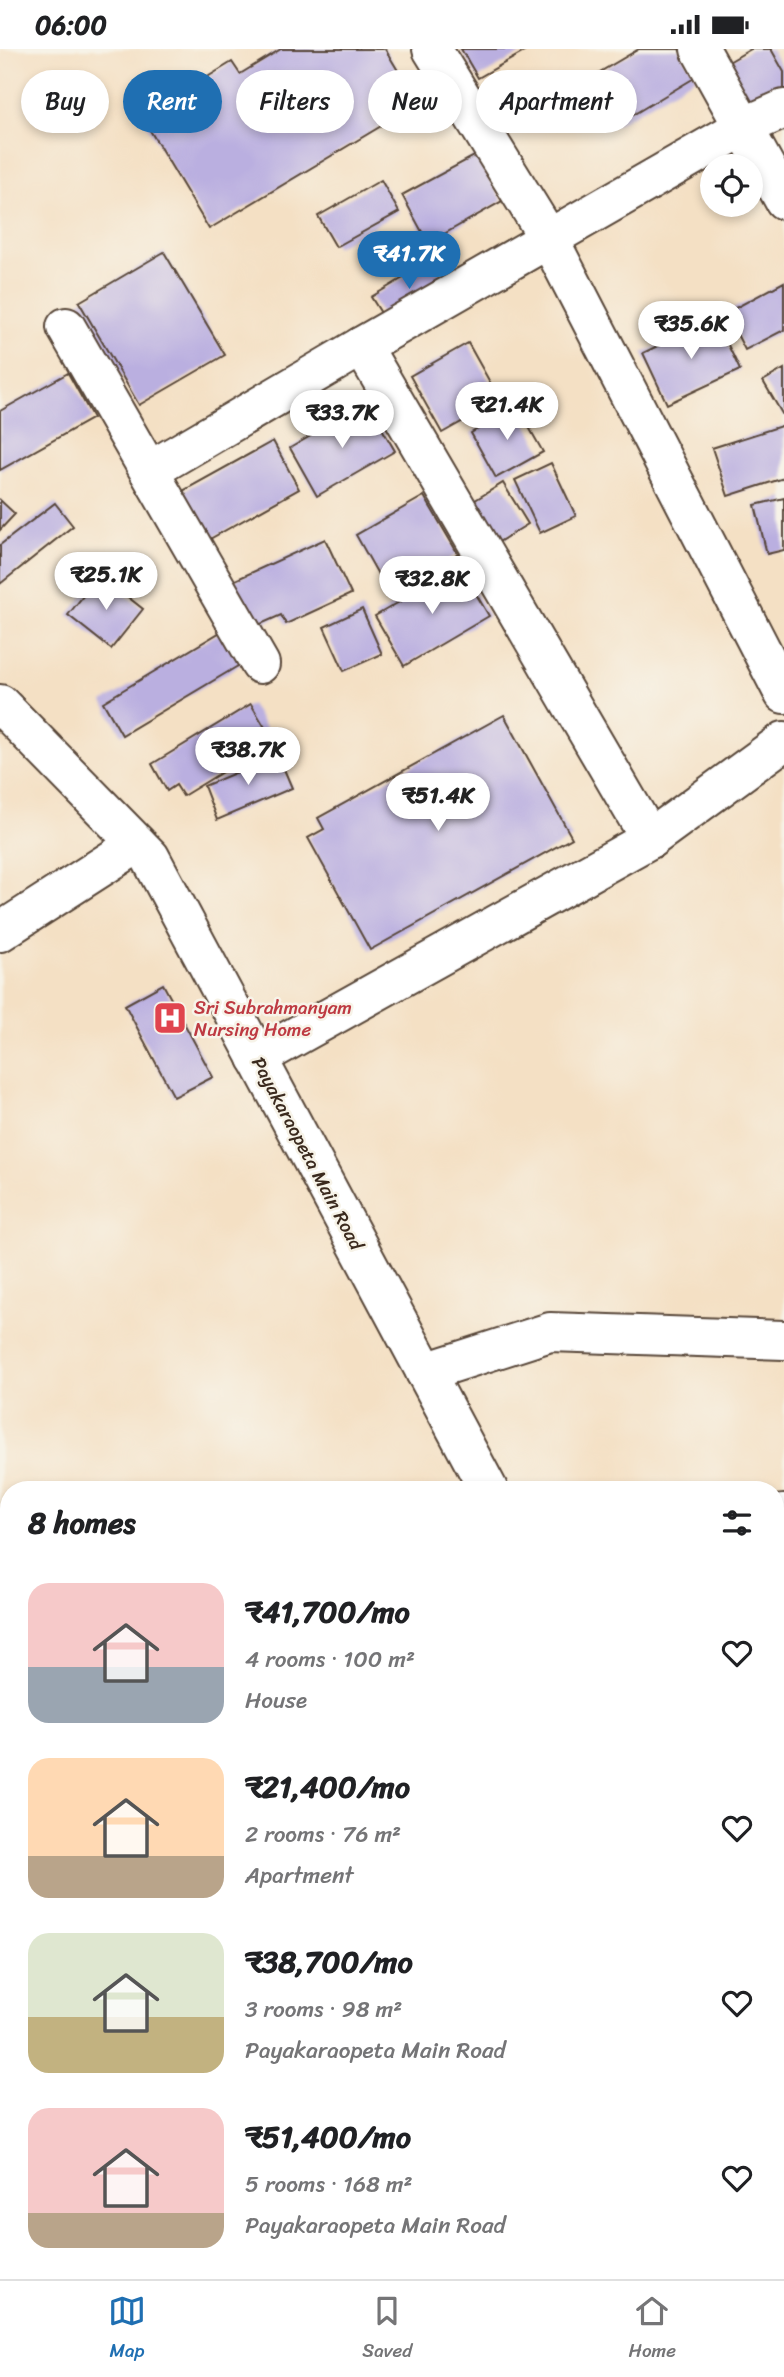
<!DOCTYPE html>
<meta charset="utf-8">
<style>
body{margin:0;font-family:Sriracha,sans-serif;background:#f2f2f2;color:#202124;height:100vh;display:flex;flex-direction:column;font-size:26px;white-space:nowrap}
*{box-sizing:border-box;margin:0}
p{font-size:23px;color:#757577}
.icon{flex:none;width:38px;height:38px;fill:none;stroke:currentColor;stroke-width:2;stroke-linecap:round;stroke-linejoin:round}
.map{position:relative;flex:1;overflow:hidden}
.sheet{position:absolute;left:0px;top:1432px;width:784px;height:800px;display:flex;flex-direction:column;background:#fff;border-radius:28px 28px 0 0;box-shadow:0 4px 10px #0003}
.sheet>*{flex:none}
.top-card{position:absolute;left:21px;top:21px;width:742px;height:63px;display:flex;gap:14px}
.buttons{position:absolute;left:700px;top:105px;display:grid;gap:14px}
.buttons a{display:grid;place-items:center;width:63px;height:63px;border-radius:50%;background:#fff;box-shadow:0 4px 10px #0003;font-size:35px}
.price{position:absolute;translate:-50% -60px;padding:0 16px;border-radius:24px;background:#fff;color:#222;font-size:23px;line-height:46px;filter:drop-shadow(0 2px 4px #0008)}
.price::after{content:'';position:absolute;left:50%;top:42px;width:21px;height:16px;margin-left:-10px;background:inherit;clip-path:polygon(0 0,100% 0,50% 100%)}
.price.active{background:#1f6fb2;color:#fff}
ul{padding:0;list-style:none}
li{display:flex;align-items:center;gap:21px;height:175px;padding:0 28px}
li span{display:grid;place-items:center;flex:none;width:196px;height:140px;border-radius:21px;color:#555}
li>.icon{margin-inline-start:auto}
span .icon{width:84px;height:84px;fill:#fffc;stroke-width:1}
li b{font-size:30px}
h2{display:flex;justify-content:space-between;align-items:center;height:84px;padding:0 28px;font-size:30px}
.tag{padding:0 24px;border-radius:32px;background:#fff;box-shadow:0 4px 10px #0003;font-size:24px;line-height:63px}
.tag.active{background:#1f6fb2;color:#fff}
.status{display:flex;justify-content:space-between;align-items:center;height:49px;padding:0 35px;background:#fff;direction:ltr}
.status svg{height:19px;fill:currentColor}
.menu{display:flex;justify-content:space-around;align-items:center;height:98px;border-top:2px solid #e0e0e0;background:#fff;font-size:19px;color:#757577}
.menu a{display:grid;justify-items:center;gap:4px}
.menu .active{color:#1f6fb2}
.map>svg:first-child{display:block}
.building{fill:#baafe0}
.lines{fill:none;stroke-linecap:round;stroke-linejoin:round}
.minor-casing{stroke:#574537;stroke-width:42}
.minor{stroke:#fff;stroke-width:38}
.labels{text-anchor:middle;stroke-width:5;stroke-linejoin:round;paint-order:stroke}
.health-label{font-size:19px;fill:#be3a42;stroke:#f7f3e8;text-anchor:start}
.street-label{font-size:19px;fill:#3b2a1e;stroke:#f7f3e8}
</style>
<div class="status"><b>06:00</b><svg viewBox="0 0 49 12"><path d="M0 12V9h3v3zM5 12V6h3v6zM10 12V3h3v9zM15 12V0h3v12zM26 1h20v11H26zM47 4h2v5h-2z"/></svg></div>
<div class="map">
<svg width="784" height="2230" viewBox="0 0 784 2230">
<rect width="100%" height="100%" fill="#f7f3e8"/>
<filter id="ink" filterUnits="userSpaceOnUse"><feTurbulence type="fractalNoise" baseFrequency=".0143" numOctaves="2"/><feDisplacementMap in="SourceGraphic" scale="14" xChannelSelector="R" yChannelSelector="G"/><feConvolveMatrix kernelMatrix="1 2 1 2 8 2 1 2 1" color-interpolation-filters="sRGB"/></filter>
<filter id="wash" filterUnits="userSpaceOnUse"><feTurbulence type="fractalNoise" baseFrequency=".00686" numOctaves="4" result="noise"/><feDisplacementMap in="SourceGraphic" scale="28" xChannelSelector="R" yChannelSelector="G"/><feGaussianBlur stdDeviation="1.57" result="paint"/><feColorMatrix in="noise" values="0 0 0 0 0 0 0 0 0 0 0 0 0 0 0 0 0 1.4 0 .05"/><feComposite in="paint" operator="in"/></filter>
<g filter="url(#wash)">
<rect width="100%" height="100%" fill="#f4e0c4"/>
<g id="blocks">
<g class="building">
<polygon points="281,0 385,0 418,55 209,180 142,68 232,13 240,25"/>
<polygon points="461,0 529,0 478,29"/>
<polygon points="639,0 679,0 696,28 616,76 588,30"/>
<polygon points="751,0 771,0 784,23 784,48 755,64 727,14"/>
<polygon points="476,106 502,152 428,194 402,146"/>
<polygon points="381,131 399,163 336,198 318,167"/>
<polygon points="164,203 225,306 139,356 79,253"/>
<polygon points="432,212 447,237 386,272 371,248"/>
<polygon points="784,233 784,281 745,301 726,264"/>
<polygon points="715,269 740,321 667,355 643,304"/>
<polygon points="468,294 500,351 442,384 410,327"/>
<polygon points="784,320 784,368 763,332"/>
<polygon points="68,324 93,369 0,421 0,362"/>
<polygon points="367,354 395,402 317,447 290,399"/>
<polygon points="517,357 543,403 496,429 471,384"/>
<polygon points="784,376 784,429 728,447 712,399"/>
<polygon points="273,392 299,440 201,495 174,447"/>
<polygon points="551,414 576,467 540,484 515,431"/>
<polygon points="503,434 528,475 497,494 472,453"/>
<polygon points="424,447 458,505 389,545 356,486"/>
<polygon points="784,449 784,501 767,505 755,456"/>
<polygon points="0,451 15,465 0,481"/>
<polygon points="55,454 73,477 0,535 0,496"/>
<polygon points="325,490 351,545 286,575 281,566 254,578 233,532"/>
<polygon points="460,518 489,567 404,617 375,567"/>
<polygon points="100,526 143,560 111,600 68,566"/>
<polygon points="362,560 382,605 344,622 324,578"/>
<polygon points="229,578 248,611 122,686 103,653"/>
<polygon points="251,655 273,692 183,747 176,736 167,742 152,715"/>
<polygon points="504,666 572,789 370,901 308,789 324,780 318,769"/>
<polygon points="278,706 292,739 217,771 204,737"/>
<polygon points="163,935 213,1028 174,1048 125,956"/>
</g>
</g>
</g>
<g filter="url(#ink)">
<use href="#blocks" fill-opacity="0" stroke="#574537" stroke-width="2"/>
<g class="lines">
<defs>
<g id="minor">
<polyline points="432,0 549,190 784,645"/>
<polyline points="700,0 784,151"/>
<polyline points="66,278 260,615"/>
<polyline points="149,422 362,297"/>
<polyline points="0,655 150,808 488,1440"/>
<polyline points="650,790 362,297 743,78 784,60"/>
<polyline points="0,883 137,795"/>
<polyline points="257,1009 650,790 784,692"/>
<polyline points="425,1323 550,1283 784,1291"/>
<polyline points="775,1466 784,1465"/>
<polyline points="775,1593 784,1603"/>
<polyline points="0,1713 9,1727"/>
<polyline points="0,1776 9,1773"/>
<polyline points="775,1978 784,1994"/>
<polyline points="0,2063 9,2080"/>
<polyline points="82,2222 86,2230"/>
<polyline points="279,2222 283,2230"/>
<polyline points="657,2222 661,2230"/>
<polyline points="341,2230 355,2222"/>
</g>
</defs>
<use href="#minor" class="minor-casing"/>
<use href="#minor" class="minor"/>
</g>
</g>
<defs>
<symbol id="hospital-square" viewBox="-11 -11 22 22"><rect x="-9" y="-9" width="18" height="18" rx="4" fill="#e0444e" stroke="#f7f3e8"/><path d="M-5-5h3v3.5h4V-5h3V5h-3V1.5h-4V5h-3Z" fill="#fff"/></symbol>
</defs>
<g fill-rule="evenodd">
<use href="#hospital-square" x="151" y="950" width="38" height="38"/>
</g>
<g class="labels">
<g class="health-label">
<text x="194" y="965">Sri Subrahmanyam<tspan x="194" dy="22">Nursing Home</tspan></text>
</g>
<g class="street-label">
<text transform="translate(308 1104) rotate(62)" y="7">Payakaraopeta Main Road</text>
</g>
</g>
</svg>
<div class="buttons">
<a><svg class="icon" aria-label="locate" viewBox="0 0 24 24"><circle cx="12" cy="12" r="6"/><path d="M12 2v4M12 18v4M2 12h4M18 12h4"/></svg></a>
</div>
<b class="price active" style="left:409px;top:242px">₹41.7K</b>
<b class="price" style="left:691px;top:312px">₹35.6K</b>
<b class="price" style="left:507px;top:393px">₹21.4K</b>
<b class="price" style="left:342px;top:401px">₹33.7K</b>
<b class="price" style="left:106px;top:563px">₹25.1K</b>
<b class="price" style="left:432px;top:567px">₹32.8K</b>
<b class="price" style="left:248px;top:738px">₹38.7K</b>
<b class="price" style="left:438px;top:784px">₹51.4K</b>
<div class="top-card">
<a class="tag">Buy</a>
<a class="tag active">Rent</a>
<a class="tag">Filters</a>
<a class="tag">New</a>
<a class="tag">Apartment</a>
</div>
<section class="sheet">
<h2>8 homes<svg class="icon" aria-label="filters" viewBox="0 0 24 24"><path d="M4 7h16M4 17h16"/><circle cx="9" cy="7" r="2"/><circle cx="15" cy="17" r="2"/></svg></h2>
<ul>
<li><span style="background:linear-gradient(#f6c9c9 60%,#9aa5b1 0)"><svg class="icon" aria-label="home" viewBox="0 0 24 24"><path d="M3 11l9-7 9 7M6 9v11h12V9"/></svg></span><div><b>₹41,700/mo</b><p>4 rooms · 100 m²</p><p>House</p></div><svg class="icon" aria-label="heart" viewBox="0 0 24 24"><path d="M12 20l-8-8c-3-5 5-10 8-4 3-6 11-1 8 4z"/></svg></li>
<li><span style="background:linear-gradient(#ffd9b3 70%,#b9a48a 0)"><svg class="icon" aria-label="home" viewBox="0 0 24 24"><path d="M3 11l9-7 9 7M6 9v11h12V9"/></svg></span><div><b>₹21,400/mo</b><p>2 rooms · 76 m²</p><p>Apartment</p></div><svg class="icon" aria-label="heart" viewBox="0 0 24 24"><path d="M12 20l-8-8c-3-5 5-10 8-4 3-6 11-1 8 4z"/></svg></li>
<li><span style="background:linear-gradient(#dfe7d0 60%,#c2b280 0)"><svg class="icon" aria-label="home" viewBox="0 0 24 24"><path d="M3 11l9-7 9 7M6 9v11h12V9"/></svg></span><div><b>₹38,700/mo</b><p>3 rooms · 98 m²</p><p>Payakaraopeta Main Road</p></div><svg class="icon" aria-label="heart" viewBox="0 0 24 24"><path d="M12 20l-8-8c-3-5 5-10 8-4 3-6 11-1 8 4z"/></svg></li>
<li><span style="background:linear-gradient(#f6c9c9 75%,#b9a48a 0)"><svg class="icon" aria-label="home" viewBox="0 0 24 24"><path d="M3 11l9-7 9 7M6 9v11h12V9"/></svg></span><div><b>₹51,400/mo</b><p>5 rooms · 168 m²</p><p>Payakaraopeta Main Road</p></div><svg class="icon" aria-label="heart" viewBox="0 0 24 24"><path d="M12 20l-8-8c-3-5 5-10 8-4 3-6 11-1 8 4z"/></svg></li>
</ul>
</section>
</div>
<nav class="menu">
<a class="active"><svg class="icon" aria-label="map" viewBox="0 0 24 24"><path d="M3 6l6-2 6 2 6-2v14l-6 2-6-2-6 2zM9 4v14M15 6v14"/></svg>Map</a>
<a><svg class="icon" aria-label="saved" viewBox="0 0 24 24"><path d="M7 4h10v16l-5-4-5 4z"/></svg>Saved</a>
<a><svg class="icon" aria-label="home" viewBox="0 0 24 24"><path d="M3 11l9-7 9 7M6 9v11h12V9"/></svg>Home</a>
</nav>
